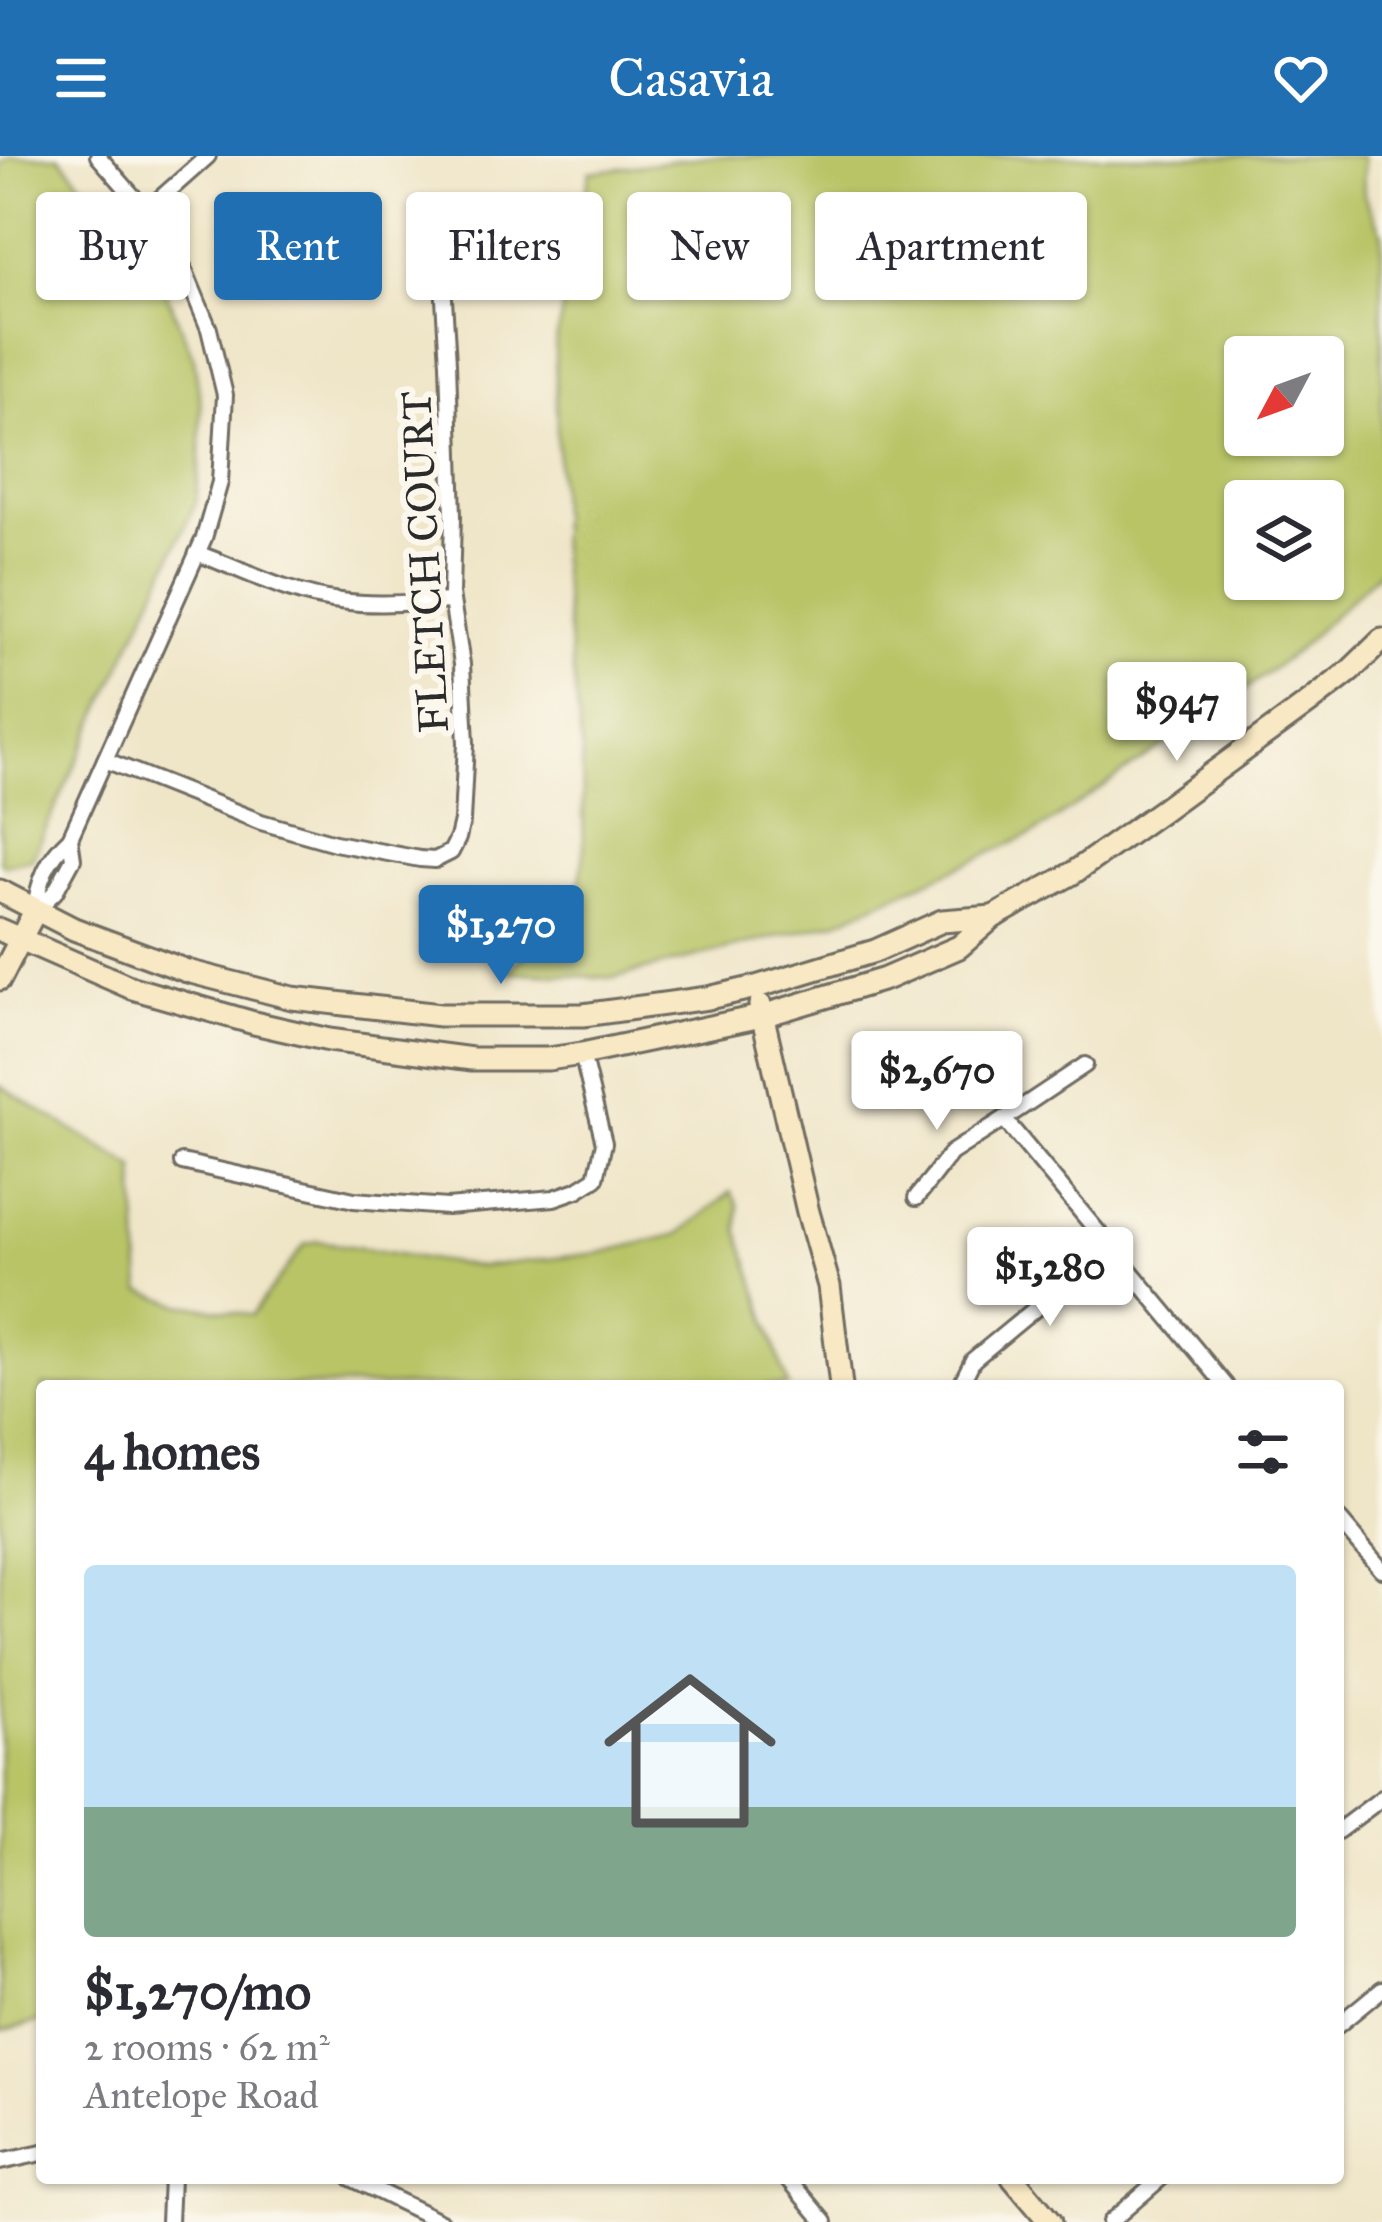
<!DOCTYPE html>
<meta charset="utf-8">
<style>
body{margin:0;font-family:"IM FELL Great Primer",serif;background:#f2f2f3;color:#2b2b33;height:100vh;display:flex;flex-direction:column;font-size:45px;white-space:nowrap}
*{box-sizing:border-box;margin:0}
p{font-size:39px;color:#7c7c81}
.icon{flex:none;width:66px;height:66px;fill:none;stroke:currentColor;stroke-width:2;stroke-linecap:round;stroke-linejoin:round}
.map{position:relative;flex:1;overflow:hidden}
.details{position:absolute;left:36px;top:1224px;width:1308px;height:804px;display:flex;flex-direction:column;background:#fff;border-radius:12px;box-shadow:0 3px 9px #0004}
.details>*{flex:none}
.top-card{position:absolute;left:36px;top:36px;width:1311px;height:108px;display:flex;gap:24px}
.needle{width:78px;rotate:229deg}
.fabs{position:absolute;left:1224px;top:180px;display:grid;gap:24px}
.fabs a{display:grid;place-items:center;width:120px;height:120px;border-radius:12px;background:#fff;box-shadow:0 3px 9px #0004;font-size:60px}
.price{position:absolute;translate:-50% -102px;padding:0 27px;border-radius:12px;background:#fff;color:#222;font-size:39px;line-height:78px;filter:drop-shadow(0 3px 6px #0008)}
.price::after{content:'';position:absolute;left:50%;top:72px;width:36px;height:27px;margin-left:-18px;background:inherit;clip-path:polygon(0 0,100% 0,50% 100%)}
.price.active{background:#1f6fb2;color:#fff}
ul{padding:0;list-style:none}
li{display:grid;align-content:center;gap:24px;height:636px;padding:0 48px}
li+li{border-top:3px solid #e1e1e2}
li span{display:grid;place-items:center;height:372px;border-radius:12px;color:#555}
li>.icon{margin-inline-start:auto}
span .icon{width:216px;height:216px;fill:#fffc;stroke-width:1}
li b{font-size:51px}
h2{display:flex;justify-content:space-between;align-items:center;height:144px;padding:0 48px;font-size:51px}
.chip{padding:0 42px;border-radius:12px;background:#fff;box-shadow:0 3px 9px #0004;font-size:42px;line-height:108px}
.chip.active{background:#1f6fb2;color:#fff}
header{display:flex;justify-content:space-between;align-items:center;height:156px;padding:0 48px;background:#1f6fb2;color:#fff;font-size:54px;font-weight:600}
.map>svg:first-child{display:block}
.green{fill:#b8c466;stroke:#727848;stroke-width:3;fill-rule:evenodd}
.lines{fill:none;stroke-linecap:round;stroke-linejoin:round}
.street-casing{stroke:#706c62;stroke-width:20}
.secondary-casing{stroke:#706c62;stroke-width:27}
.street{stroke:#fff;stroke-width:14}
.secondary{stroke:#f8e8c3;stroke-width:21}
.labels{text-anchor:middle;stroke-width:12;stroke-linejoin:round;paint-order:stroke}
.street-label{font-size:42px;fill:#2b2b2b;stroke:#fbf7ec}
</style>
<header><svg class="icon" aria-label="menu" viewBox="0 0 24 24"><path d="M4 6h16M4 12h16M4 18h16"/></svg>Casavia<svg class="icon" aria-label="heart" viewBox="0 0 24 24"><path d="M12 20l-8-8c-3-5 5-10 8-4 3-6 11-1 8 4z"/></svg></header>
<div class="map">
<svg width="1382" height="2066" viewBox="0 0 1382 2066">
<rect width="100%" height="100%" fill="#fbf7ec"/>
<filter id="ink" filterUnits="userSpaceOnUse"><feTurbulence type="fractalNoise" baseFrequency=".00833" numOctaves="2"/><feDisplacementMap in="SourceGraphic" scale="24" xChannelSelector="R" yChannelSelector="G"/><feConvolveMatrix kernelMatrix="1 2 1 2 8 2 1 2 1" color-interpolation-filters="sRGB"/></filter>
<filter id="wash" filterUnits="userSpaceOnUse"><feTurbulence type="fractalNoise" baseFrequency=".004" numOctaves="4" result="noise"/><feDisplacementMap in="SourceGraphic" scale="48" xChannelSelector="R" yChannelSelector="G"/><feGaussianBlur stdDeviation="2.7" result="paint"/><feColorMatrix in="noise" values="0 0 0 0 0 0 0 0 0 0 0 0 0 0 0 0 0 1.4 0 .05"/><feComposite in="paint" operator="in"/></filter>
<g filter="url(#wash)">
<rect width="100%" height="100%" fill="#efe5c7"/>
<g class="green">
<polygon points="10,0 59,0 136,90 168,141 194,203 201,249 200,305 196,347 32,703 4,709 0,706 0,9"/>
<path d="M708,0H1363L1364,39L1382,76V413L1295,496L1242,536L1035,677L835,766L613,822L506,816L576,756L584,697L582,594L560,404L555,190L590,16ZM1323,201V279H1245V201ZM1323,345V423H1245V345Z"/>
<polygon points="0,930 135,1012 141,1135 179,1148 252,1159 305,1088 318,1085 478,1111 600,1097 679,1078 731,1036 738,1049 738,1074 788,1230 42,1230 42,1865 0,1875"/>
</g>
</g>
<g filter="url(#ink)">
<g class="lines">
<defs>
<g id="street">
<polyline points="146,55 208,0"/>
<path d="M197,397C243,414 292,440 340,445C377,450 415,446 452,445"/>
<polyline points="105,604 261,666 335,687 420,703 435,704 451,696 458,682 462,665 466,587 462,508 451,438 453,360 448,207 442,111"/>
<polyline points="36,754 55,736 73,703 70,682"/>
<path d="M35,755C38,725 47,703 70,682L204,382L220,326L225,239L209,173L182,108L153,63L98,0"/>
<polyline points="1085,909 1004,963 1226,1230"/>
<polyline points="182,1006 354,1044 447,1051 554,1042 577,1034 596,1022 604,987 582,898"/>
<polyline points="916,1042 951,997 1004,963"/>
<polyline points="960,1230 973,1204 1109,1092"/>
<polyline points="1338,1362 1382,1414"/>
<polyline points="1338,1675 1382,1642"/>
<polyline points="1338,1869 1382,1833"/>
<polyline points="0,2006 42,1997"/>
<polyline points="351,2022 441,2066"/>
<polyline points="788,2022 825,2066"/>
<polyline points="169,2066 171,2022"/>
<polyline points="1110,2066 1161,2022"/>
</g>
<g id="secondary">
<polyline points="0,735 74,773 187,815 292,842 440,859 583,859 708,842 756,831 875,795 942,765 993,761"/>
<polyline points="0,774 132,832 254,867 329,884 472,903 548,903 582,898 762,860 885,823 959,791 993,761 1073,717 1161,655 1310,546 1350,515 1382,484"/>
<polyline points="0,823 35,755"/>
<polyline points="760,849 808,1056 829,1130 841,1230"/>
<polyline points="1013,2022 1050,2066"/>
</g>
</defs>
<use href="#street" class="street-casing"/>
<use href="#secondary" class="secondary-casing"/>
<use href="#street" class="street"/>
<use href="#secondary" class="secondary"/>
</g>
</g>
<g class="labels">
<g class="street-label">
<text transform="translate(424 406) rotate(-93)" y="15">FLETCH COURT</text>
</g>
</g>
</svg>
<div class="fabs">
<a><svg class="needle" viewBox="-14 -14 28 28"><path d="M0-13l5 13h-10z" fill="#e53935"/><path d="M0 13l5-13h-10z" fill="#7c7c81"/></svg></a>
<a><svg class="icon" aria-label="layers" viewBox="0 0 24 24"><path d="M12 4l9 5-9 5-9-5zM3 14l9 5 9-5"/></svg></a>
</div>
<b class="price" style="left:1177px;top:608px">$947</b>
<b class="price active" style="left:501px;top:831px">$1,270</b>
<b class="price" style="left:937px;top:977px">$2,670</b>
<b class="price" style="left:1050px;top:1173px">$1,280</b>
<div class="top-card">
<a class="chip">Buy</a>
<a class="chip active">Rent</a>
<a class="chip">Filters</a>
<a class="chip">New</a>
<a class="chip">Apartment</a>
</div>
<section class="details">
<h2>4 homes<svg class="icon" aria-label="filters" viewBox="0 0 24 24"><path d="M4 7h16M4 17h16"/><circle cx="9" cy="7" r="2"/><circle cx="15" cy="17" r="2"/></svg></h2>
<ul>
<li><span style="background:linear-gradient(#bfe0f5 65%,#7fa58c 0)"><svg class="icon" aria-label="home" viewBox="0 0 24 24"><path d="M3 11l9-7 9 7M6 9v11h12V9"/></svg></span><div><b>$1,270/mo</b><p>2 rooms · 62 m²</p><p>Antelope Road</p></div></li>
</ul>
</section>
</div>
